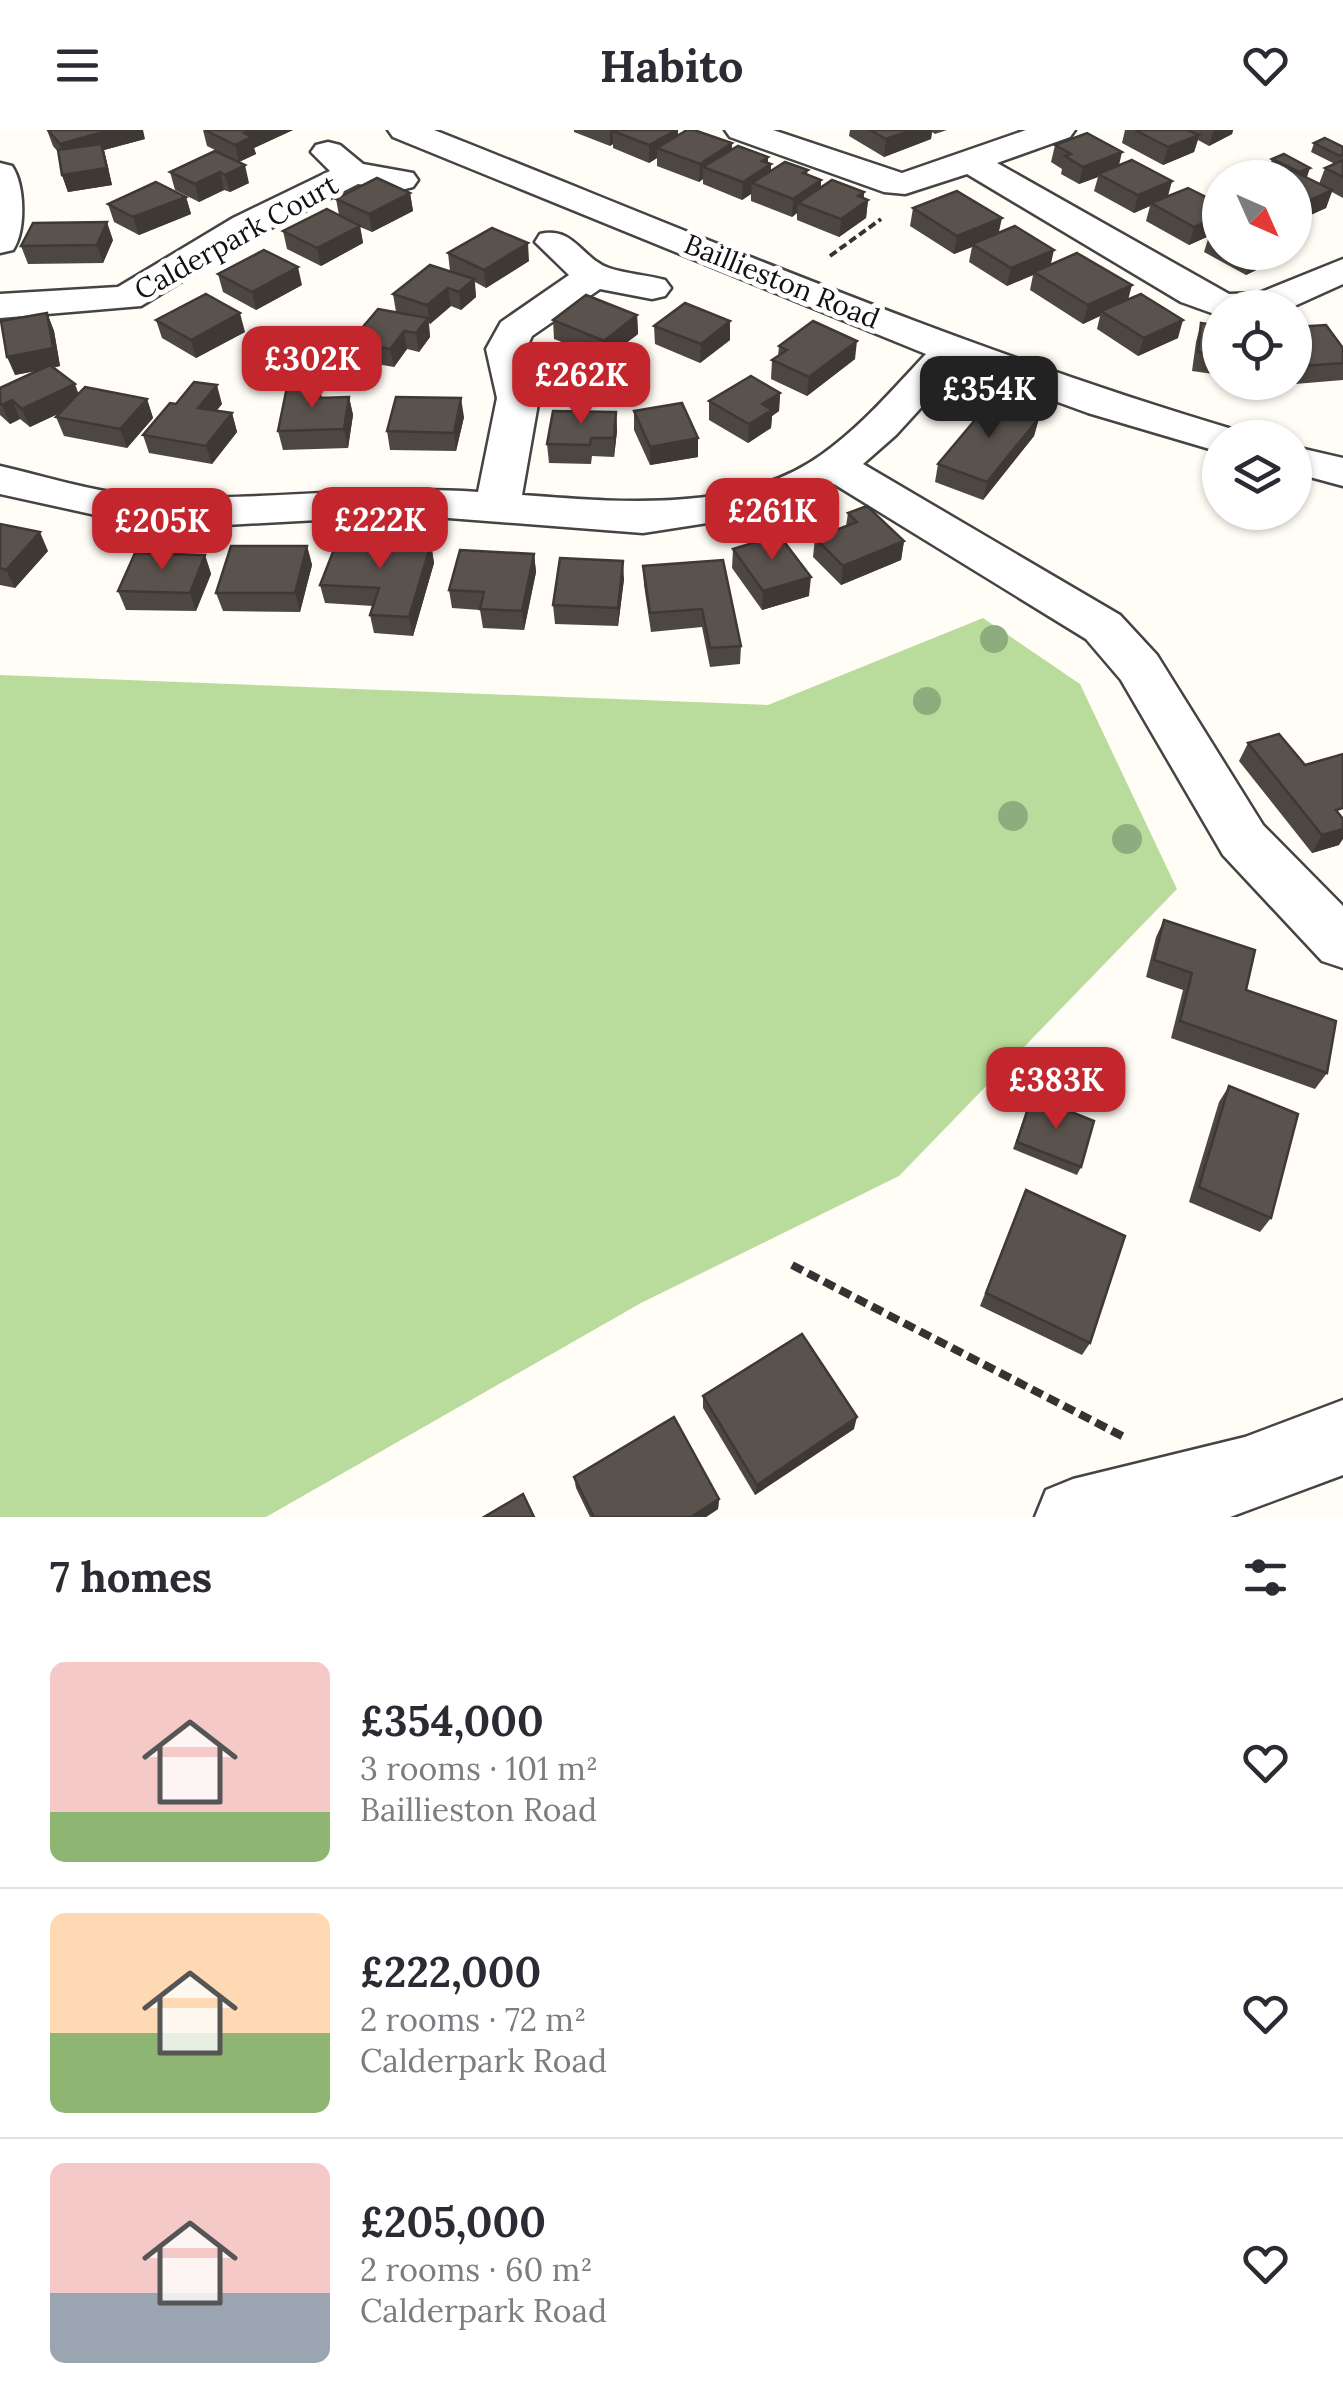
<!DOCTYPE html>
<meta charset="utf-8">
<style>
body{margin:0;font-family:Lora,serif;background:#f7f7f7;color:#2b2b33;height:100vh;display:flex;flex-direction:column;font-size:38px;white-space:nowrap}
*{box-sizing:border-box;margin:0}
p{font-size:32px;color:#7c7c81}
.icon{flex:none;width:55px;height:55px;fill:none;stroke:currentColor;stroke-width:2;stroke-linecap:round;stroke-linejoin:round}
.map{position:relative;height:1387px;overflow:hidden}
.sheet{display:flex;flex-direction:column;background:#fff;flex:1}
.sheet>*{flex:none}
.needle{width:65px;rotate:135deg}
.controls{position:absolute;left:1202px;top:30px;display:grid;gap:20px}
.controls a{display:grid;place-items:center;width:110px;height:110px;border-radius:50%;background:#fff;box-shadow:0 2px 8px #0004;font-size:50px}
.price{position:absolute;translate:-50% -85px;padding:0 22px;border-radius:20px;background:#c4262e;color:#fff;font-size:32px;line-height:65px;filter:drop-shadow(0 2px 5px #0008)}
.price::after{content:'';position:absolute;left:50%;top:60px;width:30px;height:22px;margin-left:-15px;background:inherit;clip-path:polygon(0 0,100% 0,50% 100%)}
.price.current{background:#222;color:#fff}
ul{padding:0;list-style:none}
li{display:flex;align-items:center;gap:30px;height:250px;padding:0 50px}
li+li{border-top:2px solid #e1e1e2}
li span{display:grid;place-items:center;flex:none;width:280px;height:200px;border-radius:15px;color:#555}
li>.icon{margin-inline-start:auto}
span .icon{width:120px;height:120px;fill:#fffc;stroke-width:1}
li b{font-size:42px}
h2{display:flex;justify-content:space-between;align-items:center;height:120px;padding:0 50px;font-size:42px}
header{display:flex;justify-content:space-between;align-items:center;height:130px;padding:0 50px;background:#fff;font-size:45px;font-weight:700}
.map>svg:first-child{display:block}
.forest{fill:#b9dc9c}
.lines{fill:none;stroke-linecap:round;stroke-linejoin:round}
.minor-casing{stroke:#444;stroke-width:5}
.path-far1{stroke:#333;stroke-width:4;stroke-dasharray:8 4;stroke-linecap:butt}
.path{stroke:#333;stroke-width:8;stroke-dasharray:12 6;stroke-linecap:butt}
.minor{fill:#fff;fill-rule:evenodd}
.tree{fill:#8dad7f}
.wall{fill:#4d4742}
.shaded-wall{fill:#3f3936}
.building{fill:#5a524d;stroke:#3f3936;stroke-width:2.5}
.labels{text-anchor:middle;stroke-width:10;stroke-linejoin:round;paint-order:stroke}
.far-street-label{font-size:28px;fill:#111;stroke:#fff}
</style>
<header><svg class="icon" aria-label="menu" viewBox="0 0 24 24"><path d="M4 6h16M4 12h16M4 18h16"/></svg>Habito<svg class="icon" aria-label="heart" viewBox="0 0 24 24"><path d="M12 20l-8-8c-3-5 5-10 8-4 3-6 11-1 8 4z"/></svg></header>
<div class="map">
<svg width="1343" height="1387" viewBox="0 0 1343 1387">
<rect width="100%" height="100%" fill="#fffdf5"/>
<polygon class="forest" points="983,488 1080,554 1177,759 899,1046 641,1173 266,1387 0,1387 0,545 768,575"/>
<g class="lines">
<defs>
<g id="minor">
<path d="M388,0H434C699,105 962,219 1235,300L1240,308H1220V322L1088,283L959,236L896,305L863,334L1120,485L1157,525L1263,695L1343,776V838L1322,831L1223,725L1121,550L1086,509L834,354L791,373L714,392L643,403L409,385L226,395L132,393L0,364V336C44,346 90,361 134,365C249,374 363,354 478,362L497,268L486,219L501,192L569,145L535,112L540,104C574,96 582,129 609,138C627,144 647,145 665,150L671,158L665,166L652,169L600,159L532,206L526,219L539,268L522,365C616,372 739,384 821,325C861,297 893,259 926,224L393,7Z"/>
<polygon points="725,0 773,0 902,43 1026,0 1075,0 1070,7 997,33 1229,164 1259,163 1343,129 1343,154 1290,178 1220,178 1220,186 1181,172 967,44 905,64 884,62 730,7"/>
<polygon points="328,12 340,15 363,34 413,43 418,50 413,57 401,60 358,54 259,104 141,176 0,188 0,164 118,157 233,88 330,41 311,22 316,15"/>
<path d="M0,33L12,36C25,55 26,101 13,120L0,123Z"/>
<polygon points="1295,317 1343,328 1343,356 1295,343"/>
<polygon points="1343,1270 1343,1345 1230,1387 1035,1387 1046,1360 1073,1349 1245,1307"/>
</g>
</defs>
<use href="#minor" class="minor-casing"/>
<polyline class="path-far1" points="830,126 881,89"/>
<polyline class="path" points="792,1135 1124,1307"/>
<use href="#minor" class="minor"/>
</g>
<g class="tree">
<circle cx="994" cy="509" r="14"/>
<circle cx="927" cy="571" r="14"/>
<circle cx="1013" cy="686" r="15"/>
<circle cx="1127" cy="709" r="15"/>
</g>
<g class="wall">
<polygon points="47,0 145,9 104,20 112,55 68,62 62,45 59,23 53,16"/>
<polygon points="203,0 293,0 254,18 256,24 239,32 207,16"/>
<polygon points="574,0 678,0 678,5 732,13 732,20 771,34 771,41 808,40 807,44 821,50 821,58 864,62 864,68 868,70 866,88 839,107 797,90 797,83 792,87 751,71 751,64 742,70 703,54 703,49 699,52 657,36 657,28 649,33 613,18 613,14 610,16 574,2"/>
<polygon points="850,0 947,0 935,4 932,2 931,9 884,27 849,6"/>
<polygon points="1125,0 1233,0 1232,4 1209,16 1198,10 1194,22 1163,35 1122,13"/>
<polygon points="1314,13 1343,17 1343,68 1332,62 1326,78 1295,92 1295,48 1281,44 1269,38 1272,29 1319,54 1325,38 1335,34 1311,22"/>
<polygon points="1055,15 1172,51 1168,66 1220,74 1220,122 1283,122 1281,128 1246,145 1204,122 1209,106 1189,115 1146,91 1150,76 1134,83 1094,61 1098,47 1079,54 1061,44 1062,39 1051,32"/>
<polygon points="215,21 249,53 230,62 224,60 199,72 175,60 170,42"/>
<polygon points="410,63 413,81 372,102 360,97 363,113 321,136 287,119 283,101 339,85 336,69"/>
<polygon points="186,67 191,84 139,105 114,92 108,74"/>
<polygon points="913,78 999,103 1051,135 1128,169 1178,208 1138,226 1097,199 1100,186 1083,194 1030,160 1033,145 1007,156 969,132 972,117 954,124 910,96"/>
<polygon points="113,110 103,133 28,134 21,116"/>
<polygon points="448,123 529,131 486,158 475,152 476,167 461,180 451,176 430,194 429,193 430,207 419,222 407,219 394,237 354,230 351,211 396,182 393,164 450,141"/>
<polygon points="218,144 302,155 256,180 223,162"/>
<polygon points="47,183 54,201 60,236 53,238 78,264 147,269 153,288 127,318 64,306 56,287 61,282 30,297 20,289 10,294 0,285 0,258 36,241 15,245"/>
<polygon points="637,185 638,204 605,229 554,209 553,190"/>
<polygon points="156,190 245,202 196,228 162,208"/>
<polygon points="1201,193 1220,196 1220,245 1192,241 1196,212"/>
<polygon points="654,196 730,210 700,233 655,214"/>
<polygon points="1295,197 1343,218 1343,250 1295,254"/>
<polygon points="779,216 855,229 807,266 771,249 772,230 778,226"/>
<polygon points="320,256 322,268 349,267 353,285 348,318 283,320 278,301"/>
<polygon points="780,263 779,281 772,286 771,298 748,313 709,290 709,271"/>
<polygon points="176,274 222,274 216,281 232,283 237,302 212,334 149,323 143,305"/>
<polygon points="634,281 698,327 650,335 634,300"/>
<polygon points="616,282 617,301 614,327 592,326 591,334 549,333 547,314"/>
<polygon points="464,287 456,321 390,320 387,301"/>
<polygon points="1039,288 1034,306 983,370 935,352 938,334"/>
<polygon points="848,383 904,411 901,430 841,455 813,427 815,408 846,396"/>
<polygon points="0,394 48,421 15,458 0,455"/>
<polygon points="431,414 434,433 413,506 374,503 370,485 373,476 325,473 320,455"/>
<polygon points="307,416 312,435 300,482 223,481 216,463"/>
<polygon points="733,419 809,466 762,480 732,438"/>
<polygon points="534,424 536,442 524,500 483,498 480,480 452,478 449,460"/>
<polygon points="205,425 211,444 196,481 126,480 118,461"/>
<polygon points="723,430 741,516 740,534 710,537 702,497 651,502 644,455 643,436"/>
<polygon points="624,449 618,496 555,494 553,475"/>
<polygon points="1248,613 1305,635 1339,715 1312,723 1239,631"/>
<polygon points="1164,790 1246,860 1327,943 1315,959 1171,908 1183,860 1146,847 1156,807"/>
<polygon points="1229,956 1271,1088 1260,1102 1189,1072 1219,972"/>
<polygon points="1029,974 1081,1037 1077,1045 1013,1019"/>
<polygon points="1026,1060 1090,1213 1082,1225 980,1176"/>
<polygon points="703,1266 854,1299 755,1365 703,1278"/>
<polygon points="574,1347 719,1369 718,1379 706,1387 590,1387 576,1358"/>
</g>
<g class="shaded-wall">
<polygon points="110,0 143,0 145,9 104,20 112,55 68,62 62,45 66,31 60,14"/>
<polygon points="251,0 293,0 254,18 256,24 239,32 235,15 244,3"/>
<polygon points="610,0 638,0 613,1 613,14 610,16"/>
<polygon points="669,0 678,0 678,16 657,18 657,28 649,33 649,15"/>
<polygon points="911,0 932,0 931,9 884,27 886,9"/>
<polygon points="1214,0 1233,0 1232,4 1209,16"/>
<polygon points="1199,5 1194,22 1163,35 1168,17"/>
<polygon points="732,13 731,31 703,37 703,49 699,52 700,34"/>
<polygon points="1122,22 1118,40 1098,44 1098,47 1079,54 1083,37"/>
<polygon points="768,27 768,36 771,34 770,52 752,53 751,64 742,70 743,52 762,31"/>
<polygon points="245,35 249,53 230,62 225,45"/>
<polygon points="1310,38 1307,47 1295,52 1299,42"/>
<polygon points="220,42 224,60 199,72 195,54"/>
<polygon points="821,50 820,67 798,73 797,83 792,87 793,69"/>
<polygon points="1172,51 1167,68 1151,73 1150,76 1134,83 1138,65"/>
<polygon points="1332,60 1326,78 1295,92 1295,84 1298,76"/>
<polygon points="864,62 863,73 868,70 866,88 839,107 841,89 858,66"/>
<polygon points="410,63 413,81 372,102 369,84"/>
<polygon points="186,67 191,84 139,105 133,87"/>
<polygon points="1220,86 1220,101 1189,115 1194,97"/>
<polygon points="1002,88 998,106 972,114 972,117 954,124 957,106"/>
<polygon points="107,92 113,110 103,133 97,115"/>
<polygon points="360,96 363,113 321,136 317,118"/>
<polygon points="528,113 529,131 486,158 484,140"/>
<polygon points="1054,120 1050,138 1034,142 1033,145 1007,156 1011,138"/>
<polygon points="1261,122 1283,122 1281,128 1246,145 1252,127"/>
<polygon points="298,137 302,155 256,180 252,162"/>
<polygon points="474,149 476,167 461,180 459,162"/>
<polygon points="1132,155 1127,174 1101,181 1100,186 1083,194 1088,175"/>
<polygon points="448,158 451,176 430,194 427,175"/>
<polygon points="47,183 54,201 60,236 15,245 7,227"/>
<polygon points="240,183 245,202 196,228 191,210"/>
<polygon points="637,185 638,204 605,229 604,211"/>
<polygon points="428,188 430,207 419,222 416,203"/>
<polygon points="1183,190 1178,208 1138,226 1144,208"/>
<polygon points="730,191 730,210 700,233 701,214"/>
<polygon points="404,201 407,219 394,237 390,219"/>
<polygon points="857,211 855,229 807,266 809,247"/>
<polygon points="75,254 82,273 30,297 22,279"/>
<polygon points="217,255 222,274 204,296 198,278"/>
<polygon points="780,263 779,281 772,286 771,298 748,313 749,294 762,274"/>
<polygon points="349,267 353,285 348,318 344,299"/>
<polygon points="461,268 464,287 456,321 454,303"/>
<polygon points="147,269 153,288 127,318 120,299"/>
<polygon points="12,270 20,289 10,294 2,275"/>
<polygon points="616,282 617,301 614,327 614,308"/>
<polygon points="232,283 237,302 212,334 206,316"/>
<polygon points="1039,288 1034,306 983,370 987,352"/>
<polygon points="698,308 698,327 650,335 650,317"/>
<polygon points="40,402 48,421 15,458 6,440"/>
<polygon points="904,411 901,430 841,455 843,436"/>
<polygon points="431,414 434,433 413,506 409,487"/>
<polygon points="307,416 312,435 300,482 295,463"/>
<polygon points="534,424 536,442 524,500 522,481"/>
<polygon points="205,425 211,444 196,481 190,463"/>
<polygon points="623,431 624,449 618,496 618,478"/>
<polygon points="811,447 809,466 762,480 763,461"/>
<polygon points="1343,699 1343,709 1339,715 1312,723 1322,705"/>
<polygon points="857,1287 854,1299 755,1365 757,1355"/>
<polygon points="719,1369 718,1379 706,1387 691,1387"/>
</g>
<g class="building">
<polygon points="48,0 110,0 60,14"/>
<polygon points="205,0 251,0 244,3 252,7 235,15"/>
<polygon points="615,0 676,0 649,15 613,1"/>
<polygon points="687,0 694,0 732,13 700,34 657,18"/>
<polygon points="870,0 911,0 886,9"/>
<polygon points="1135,0 1187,0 1199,5 1168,17"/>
<polygon points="1087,3 1122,22 1083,37 1065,26 1071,24 1055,15"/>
<polygon points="1325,8 1343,17 1343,24 1340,26 1314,13"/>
<polygon points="101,14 107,38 62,45 58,20"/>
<polygon points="738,16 768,27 762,31 771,34 743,52 703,37"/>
<polygon points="215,21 245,35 225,45 220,42 195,54 170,42"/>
<polygon points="1284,24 1310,38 1299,42 1272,29"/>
<polygon points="1132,30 1172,51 1138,65 1098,44"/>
<polygon points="1343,30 1343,47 1325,38"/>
<polygon points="785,32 808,40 803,43 821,50 793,69 752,53"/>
<polygon points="1291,40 1332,60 1298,76 1295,74 1295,48 1274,48"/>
<polygon points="377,48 410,63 369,84 336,69"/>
<polygon points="832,50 864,62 858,66 868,70 841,89 798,73"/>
<polygon points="156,52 186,67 133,87 108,74"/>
<polygon points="1188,58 1220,74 1220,86 1194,97 1151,73"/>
<polygon points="957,61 1002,88 957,106 913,78"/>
<polygon points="327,79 360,96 317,118 283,101"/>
<polygon points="107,92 97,115 21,116 33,93"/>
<polygon points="1015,96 1054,120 1011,138 972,114"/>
<polygon points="492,98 528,113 484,140 448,123"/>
<polygon points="1220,99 1220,110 1210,104"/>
<polygon points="264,120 298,137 252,162 218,144"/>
<polygon points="1244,122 1261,122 1252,127"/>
<polygon points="1077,123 1132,155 1088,175 1034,142"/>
<polygon points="430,135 474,149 459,162 448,158 427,175 393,164"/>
<polygon points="206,164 240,183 191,210 156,190"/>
<polygon points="1141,164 1183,190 1144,208 1101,181"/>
<polygon points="586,165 637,185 604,211 553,190"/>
<polygon points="685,173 730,191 701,214 654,196"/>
<polygon points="378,179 428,188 416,203 404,201 390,219 351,211"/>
<polygon points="47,183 53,218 7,227 1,191"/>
<polygon points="813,191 857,211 809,247 772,230 787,220 779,216"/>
<polygon points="1201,193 1220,196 1220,225 1198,222"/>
<polygon points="1326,195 1343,218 1343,233 1302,236 1295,225 1295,197"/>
<polygon points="50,235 75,254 22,279 12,270 2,275 0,273 0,258"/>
<polygon points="751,246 780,263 762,274 772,280 749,294 709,271"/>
<polygon points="194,252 217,255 198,278 232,283 206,316 143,305 170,273 176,274"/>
<polygon points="320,256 317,268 349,267 344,299 278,301 287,257"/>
<polygon points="85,257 147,269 120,299 56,287"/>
<polygon points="396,267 461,268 454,303 387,301"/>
<polygon points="991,271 1039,288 987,352 938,334"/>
<polygon points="682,273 698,308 650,317 634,281"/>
<polygon points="553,281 616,282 614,308 591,308 590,315 547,314"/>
<polygon points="867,376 904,411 843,436 815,408 857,392 848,383"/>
<polygon points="0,394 40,402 6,440 0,438"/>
<polygon points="779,405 811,447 763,461 733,419"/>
<polygon points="338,409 431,414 409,487 370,485 379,458 320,455"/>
<polygon points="231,416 307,416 295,463 216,463"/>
<polygon points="460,420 534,424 522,481 480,479 484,462 449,460"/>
<polygon points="135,423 205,425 190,463 118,461"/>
<polygon points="560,428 623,431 618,478 553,475"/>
<polygon points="723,430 741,516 710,518 702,479 650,483 643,436"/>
<polygon points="1279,604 1305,635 1343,624 1343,678 1336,680 1343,689 1343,699 1322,705 1248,613"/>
<polygon points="1164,790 1255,820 1246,860 1336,891 1327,943 1180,891 1192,843 1154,830"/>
<polygon points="1229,956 1298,984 1271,1088 1199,1057"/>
<polygon points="1032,966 1094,991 1081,1037 1017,1012"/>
<polygon points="1026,1060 1125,1106 1090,1213 986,1163"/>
<polygon points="802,1204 857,1287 757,1355 703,1266"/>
<polygon points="674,1287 719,1369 691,1387 594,1387 574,1347"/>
<polygon points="523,1364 534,1387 484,1387"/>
</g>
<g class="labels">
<g class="far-street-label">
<text transform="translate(236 107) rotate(-29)" y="10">Calderpark Court</text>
<text transform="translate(782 151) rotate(22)" y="10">Baillieston Road</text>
</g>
</g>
</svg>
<div class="controls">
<a><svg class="needle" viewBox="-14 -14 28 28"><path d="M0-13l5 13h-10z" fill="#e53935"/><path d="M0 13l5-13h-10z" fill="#7c7c81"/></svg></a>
<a><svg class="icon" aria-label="locate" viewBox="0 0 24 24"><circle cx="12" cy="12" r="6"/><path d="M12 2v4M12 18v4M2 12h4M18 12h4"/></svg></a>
<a><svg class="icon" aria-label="layers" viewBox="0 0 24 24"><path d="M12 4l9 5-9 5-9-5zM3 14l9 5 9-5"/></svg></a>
</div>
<b class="price" style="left:312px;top:281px">£302K</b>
<b class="price" style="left:581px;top:297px">£262K</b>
<b class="price current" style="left:989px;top:311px">£354K</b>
<b class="price" style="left:772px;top:433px">£261K</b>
<b class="price" style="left:380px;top:442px">£222K</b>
<b class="price" style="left:162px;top:443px">£205K</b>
<b class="price" style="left:1056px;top:1002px">£383K</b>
</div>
<section class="sheet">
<h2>7 homes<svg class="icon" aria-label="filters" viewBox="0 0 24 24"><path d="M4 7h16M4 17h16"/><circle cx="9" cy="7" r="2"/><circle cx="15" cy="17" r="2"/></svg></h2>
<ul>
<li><span style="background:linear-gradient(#f6c9c9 75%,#8fb573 0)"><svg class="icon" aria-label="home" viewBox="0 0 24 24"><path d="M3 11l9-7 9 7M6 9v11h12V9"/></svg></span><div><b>£354,000</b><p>3 rooms · 101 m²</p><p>Baillieston Road</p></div><svg class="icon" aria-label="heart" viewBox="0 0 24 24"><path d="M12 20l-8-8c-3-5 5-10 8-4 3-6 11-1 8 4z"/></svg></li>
<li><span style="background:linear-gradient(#ffd9b3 60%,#8fb573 0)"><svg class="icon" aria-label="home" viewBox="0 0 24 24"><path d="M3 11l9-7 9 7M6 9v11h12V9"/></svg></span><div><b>£222,000</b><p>2 rooms · 72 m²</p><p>Calderpark Road</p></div><svg class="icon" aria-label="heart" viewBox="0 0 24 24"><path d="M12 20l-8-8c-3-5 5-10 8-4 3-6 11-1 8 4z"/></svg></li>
<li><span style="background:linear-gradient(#f6c9c9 65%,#9aa5b1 0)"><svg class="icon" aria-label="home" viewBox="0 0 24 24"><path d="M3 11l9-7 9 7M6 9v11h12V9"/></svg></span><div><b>£205,000</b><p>2 rooms · 60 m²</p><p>Calderpark Road</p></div><svg class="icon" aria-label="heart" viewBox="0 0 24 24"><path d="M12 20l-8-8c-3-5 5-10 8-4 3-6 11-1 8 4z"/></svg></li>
</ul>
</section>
